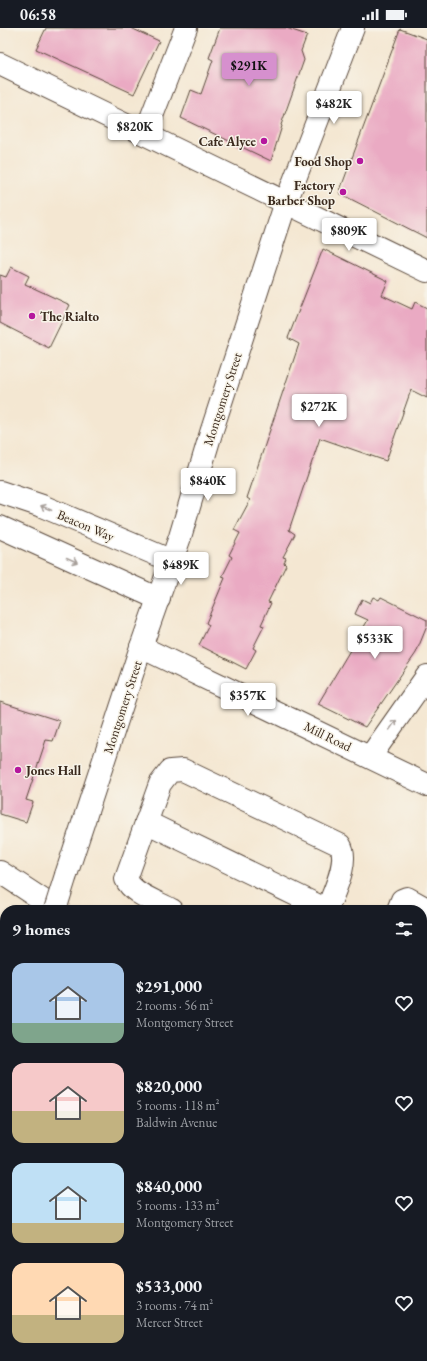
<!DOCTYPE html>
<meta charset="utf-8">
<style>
body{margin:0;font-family:"EB Garamond",serif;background:#20242c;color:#f1f3f6;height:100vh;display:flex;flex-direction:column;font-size:15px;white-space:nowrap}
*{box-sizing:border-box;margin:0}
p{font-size:13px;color:#9ea1a6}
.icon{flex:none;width:22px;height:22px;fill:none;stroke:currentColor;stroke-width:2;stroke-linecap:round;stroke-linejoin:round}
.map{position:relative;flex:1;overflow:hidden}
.side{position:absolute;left:0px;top:877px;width:427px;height:456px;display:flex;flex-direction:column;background:#171b24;border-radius:16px 16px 0 0;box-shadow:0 1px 3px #0004}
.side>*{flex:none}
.price{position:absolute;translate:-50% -34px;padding:0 9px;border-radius:4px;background:#fff;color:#222;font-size:13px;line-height:26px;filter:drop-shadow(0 1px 2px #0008)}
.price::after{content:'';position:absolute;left:50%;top:24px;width:12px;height:9px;margin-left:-6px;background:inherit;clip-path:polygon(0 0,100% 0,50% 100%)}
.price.active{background:#d690ce;color:#111}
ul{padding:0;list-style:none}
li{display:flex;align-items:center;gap:12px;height:100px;padding:0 12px}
li span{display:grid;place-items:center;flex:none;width:112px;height:80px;border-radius:12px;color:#555}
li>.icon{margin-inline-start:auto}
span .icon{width:48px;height:48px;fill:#fffc;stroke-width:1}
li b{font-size:17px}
h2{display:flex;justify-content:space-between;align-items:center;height:48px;padding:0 12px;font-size:17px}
.status{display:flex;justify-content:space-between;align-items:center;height:28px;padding:0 20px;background:#171b24;direction:ltr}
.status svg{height:11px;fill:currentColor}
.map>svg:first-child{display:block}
.building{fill:#eaaac3}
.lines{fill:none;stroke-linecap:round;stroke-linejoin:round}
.minor-casing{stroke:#574639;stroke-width:24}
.major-casing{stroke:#574639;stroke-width:24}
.minor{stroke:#fff;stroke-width:22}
.major{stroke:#fff;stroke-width:22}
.major-bridge-casing{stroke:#574639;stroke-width:24;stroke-linecap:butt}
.major-bridge{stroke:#fff;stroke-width:22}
.oneway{stroke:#a79f9a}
.poi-dot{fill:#b5179e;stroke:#f7f3e8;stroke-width:1.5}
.labels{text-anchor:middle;stroke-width:3;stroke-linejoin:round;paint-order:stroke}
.poi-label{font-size:13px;font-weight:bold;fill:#3b2a1e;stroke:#f7f3e8;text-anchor:end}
.street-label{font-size:13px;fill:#3b2a1e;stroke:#f7f3e8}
</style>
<div class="status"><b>06:58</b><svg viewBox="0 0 49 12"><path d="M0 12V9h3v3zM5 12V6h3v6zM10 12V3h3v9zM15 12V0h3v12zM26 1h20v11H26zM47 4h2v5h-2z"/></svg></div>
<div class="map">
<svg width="427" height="1333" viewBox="0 0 427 1333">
<rect width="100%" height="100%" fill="#f7f3e8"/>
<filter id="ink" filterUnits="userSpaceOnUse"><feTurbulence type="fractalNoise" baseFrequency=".025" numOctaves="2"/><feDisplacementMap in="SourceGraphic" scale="8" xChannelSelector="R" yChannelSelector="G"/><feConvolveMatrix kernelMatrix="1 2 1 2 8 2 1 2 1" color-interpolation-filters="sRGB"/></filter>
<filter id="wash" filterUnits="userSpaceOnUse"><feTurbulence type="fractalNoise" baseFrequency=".012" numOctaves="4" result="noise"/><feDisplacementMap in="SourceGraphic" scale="16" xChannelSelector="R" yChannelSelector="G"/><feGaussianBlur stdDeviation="0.9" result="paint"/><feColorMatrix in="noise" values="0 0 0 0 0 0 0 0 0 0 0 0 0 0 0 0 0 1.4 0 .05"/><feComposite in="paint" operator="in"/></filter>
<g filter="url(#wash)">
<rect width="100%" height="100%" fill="#f4e7d2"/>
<g id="blocks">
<g class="building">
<polygon points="46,0 131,0 159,13 134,66 36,21"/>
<polygon points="220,0 286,0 307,7 301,23 304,32 281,97 282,98 271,133 181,90 191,62 201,66 213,32 209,30"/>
<polygon points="400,1 427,11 427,210 339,165"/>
<polygon points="323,221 388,253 382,267 412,281 415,274 427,280 427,370 411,362 386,433 320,410 289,502 295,506 283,529 286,530 284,535 286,537 268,574 271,575 261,597 264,598 253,620 256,622 246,641 199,617 209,597 206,595 225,550 222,549 232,529 229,527 240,505 234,502 250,472 247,470 299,316 288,310"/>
<polygon points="11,239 29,248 25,256 70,277 49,320 0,295 0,247 6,249"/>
<polygon points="373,569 379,572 381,569 427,592 427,598 416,625 365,699 318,676 368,592 355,586 362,571 370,575"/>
<polygon points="0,674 60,693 53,713 46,712 26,772 33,774 26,794 0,786"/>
</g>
</g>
</g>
<g filter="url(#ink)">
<use href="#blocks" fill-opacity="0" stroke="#574639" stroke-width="1"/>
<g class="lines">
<defs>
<g id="minor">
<polyline points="0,36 427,243"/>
<polyline points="145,106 186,0"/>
<polyline points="0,464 42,478 172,533"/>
<polyline points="0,499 159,571"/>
<polyline points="141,619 427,757"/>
<polyline points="370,729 427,648"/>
<polyline points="146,794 327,882"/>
<polyline points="0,844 58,882"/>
<path d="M172,882C158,874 132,866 126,851L160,756L170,743L183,742L340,817C350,833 333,865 327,882"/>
<polyline points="398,882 402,872 407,870 427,881"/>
<polyline points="422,995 427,981"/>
<polyline points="422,1034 427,1023"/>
<polyline points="422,1116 427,1120"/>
<polyline points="422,1201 425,1192 427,1193"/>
<polyline points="0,1242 5,1229"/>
<polyline points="422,1311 427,1312"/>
<polyline points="76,1333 79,1328"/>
</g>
<g id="major">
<polyline points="66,847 141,619 180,509 211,405 286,174 353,0"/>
<polyline points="0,1048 5,1033"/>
</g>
</defs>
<use href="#minor" class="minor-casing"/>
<use href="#major" class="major-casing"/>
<use href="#minor" class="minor"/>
<use href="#major" class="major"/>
<defs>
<polyline id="major-bridge" points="55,882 66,847"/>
</defs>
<use href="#major-bridge" class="major-bridge-casing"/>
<use href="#major-bridge" class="major-bridge"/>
</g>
<defs><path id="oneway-shaft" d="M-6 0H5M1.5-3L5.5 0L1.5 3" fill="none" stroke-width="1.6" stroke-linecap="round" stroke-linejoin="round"/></defs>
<g class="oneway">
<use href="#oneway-shaft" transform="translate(46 480) rotate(-157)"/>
<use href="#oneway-shaft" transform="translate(72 532) rotate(24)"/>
<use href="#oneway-shaft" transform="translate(393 697) rotate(-55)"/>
</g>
</g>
<g class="poi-dot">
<circle cx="264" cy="113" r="4"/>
<circle cx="360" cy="133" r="4"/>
<circle cx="343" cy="164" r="4"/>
<circle cx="32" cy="288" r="4"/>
<circle cx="18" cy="742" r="4"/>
</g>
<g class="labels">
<g class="poi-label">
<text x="256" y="118">Cafe Alyce</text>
<text x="352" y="138">Food Shop</text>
<text x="335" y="162">Factory<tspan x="335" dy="15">Barber Shop</tspan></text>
<text x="40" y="293" text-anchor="start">The Rialto</text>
<text x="26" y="747" text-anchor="start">Jones Hall</text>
</g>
<g class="street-label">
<text transform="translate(222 371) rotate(-72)" y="5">Montgomery Street</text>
<text transform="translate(86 497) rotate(23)" y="5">Beacon Way</text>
<text transform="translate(122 679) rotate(-72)" y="5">Montgomery Street</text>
<text transform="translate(328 708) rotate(26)" y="5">Mill Road</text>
</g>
</g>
</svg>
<b class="price active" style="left:249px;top:59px">$291K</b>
<b class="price" style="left:334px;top:97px">$482K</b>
<b class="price" style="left:135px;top:120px">$820K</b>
<b class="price" style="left:349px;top:224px">$809K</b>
<b class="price" style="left:319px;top:400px">$272K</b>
<b class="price" style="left:208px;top:474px">$840K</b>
<b class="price" style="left:181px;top:558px">$489K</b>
<b class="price" style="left:375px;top:632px">$533K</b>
<b class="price" style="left:248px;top:689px">$357K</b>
<section class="side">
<h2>9 homes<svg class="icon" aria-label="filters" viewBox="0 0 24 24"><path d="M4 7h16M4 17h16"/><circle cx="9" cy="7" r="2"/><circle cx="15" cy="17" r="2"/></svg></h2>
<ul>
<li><span style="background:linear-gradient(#a9c7e8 75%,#7fa58c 0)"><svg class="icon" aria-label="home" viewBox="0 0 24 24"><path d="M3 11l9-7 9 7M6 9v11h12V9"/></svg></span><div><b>$291,000</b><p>2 rooms · 56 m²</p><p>Montgomery Street</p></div><svg class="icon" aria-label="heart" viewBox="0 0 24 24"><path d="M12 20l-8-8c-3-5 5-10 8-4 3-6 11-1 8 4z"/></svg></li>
<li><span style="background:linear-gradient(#f6c9c9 60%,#c2b280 0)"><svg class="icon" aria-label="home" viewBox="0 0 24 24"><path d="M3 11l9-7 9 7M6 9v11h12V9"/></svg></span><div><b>$820,000</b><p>5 rooms · 118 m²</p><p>Baldwin Avenue</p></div><svg class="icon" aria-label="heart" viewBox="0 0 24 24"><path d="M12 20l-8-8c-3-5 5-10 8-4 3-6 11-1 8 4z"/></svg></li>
<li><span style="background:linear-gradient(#bfe0f5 75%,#c2b280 0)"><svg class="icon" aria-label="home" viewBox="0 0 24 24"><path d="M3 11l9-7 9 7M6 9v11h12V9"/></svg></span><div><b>$840,000</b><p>5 rooms · 133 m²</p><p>Montgomery Street</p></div><svg class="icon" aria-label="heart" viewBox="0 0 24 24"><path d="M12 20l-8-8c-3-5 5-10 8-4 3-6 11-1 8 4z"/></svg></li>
<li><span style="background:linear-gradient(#ffd9b3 65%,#c2b280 0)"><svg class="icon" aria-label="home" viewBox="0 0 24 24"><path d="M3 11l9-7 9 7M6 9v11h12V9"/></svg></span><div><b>$533,000</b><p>3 rooms · 74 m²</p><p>Mercer Street</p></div><svg class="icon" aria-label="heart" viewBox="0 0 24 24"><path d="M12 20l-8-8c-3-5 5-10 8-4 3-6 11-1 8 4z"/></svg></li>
</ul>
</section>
</div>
